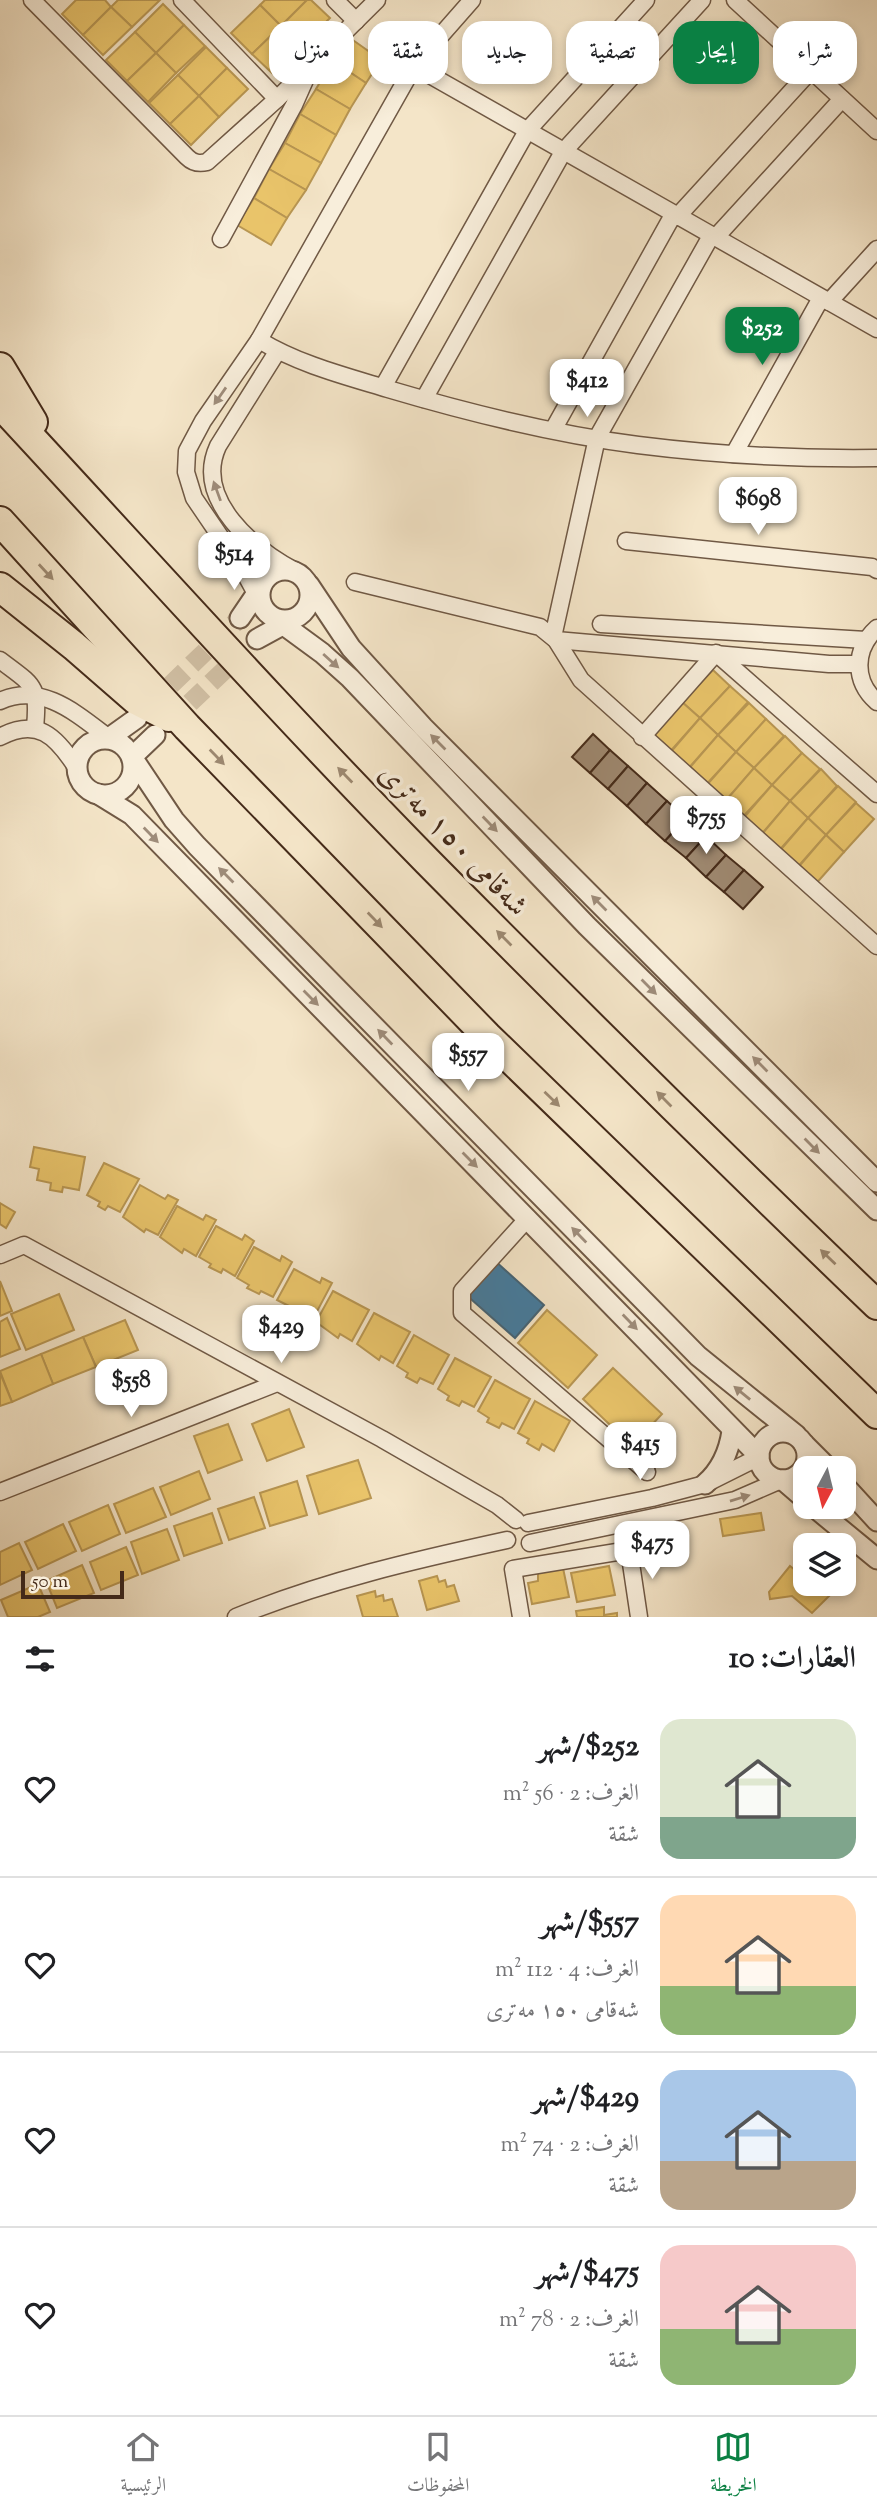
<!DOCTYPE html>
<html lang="ar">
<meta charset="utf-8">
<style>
body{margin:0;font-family:"Sorts Mill Goudy",Amiri,serif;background:#f6f6f6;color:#202124;direction:rtl;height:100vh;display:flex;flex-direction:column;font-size:26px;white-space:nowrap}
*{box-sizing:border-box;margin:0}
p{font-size:23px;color:#757577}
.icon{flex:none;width:38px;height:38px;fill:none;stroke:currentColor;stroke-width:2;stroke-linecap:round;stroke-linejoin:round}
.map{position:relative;height:1617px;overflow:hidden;direction:ltr}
.details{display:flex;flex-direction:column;background:#fff;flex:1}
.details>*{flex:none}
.top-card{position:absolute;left:21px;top:21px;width:836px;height:63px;direction:rtl;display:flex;gap:14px}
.needle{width:46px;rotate:187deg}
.fabs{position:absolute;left:793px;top:1456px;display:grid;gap:14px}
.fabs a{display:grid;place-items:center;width:63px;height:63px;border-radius:14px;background:#fff;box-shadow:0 4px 10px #0003;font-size:35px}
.scale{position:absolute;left:21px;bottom:18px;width:103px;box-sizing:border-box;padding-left:7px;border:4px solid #442a19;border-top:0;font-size:19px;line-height:24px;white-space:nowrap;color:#442a19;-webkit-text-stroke:5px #f8eedb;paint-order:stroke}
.price{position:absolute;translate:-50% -60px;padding:0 16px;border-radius:14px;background:#fff;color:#222;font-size:23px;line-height:46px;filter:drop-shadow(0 2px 4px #0008)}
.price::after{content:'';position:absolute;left:50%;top:42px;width:21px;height:16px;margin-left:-10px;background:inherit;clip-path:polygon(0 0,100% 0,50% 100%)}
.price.on{background:#0b8043;color:#fff}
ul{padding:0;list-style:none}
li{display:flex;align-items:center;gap:21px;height:175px;padding:0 21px}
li+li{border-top:2px solid #e0e0e0}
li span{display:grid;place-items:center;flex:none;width:196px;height:140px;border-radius:21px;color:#555}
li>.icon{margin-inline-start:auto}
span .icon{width:84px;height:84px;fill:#fffc;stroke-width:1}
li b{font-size:30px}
h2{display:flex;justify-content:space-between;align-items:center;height:84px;padding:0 21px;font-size:30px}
.pill{padding:0 24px;border-radius:21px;background:#fff;box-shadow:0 4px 10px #0003;font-size:24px;line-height:63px}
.pill.on{background:#0b8043;color:#fff}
.tabs{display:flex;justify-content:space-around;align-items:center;height:98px;border-top:2px solid #e0e0e0;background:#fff;font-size:19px;color:#757577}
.tabs a{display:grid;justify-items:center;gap:4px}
.tabs .on{color:#0b8043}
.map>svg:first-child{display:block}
.homes{fill:#e9c46a;stroke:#b89652;stroke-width:2}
.public{fill:#457b9d;stroke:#456375;stroke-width:2}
.building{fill:#a08b74;stroke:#442a19;stroke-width:2}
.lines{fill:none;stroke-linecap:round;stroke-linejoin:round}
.tertiary-tunnel{stroke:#d1c0a5;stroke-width:19;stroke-dasharray:19 10;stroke-linecap:butt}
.minor-casing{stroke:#705945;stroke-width:19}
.tertiary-casing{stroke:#705945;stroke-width:23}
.motorway-casing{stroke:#442a19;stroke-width:32}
.minor{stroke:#f8eedb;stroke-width:16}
.tertiary{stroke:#f8eedb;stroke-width:19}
.motorway{stroke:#f4e5c8;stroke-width:28}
.oneway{fill:#9e8c7a}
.oneway2{fill:#9c8870}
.labels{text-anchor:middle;stroke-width:7;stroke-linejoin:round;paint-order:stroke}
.street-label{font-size:30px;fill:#442a19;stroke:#f8eedb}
</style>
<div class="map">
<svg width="877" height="1617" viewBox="0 0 877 1617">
<rect width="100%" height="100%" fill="#f4e5c8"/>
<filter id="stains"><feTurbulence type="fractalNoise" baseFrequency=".00286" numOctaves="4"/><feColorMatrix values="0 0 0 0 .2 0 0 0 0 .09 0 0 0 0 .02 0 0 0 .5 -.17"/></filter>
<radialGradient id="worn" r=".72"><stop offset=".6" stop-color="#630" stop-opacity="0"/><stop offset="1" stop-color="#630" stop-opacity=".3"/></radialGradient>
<g class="homes">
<polygon points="76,0 105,0 111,7 83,35 62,14"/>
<polygon points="118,0 160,0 132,27 111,7"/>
<polygon points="265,0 307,0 281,26 260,5"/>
<polygon points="307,0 311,0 330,18 301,46 281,26"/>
<polygon points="163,4 184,25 156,53 135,32"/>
<polygon points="260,5 281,26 252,54 231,33"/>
<polygon points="111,7 132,27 103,55 83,35"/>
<polygon points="184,25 205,46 176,73 156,53"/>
<polygon points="281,26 301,46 273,74 252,54"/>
<polygon points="135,32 156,53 127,81 106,60"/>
<polygon points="350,38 381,60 366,83 333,61"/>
<polygon points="206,47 227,68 199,96 178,75"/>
<polygon points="156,53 176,73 148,102 127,81"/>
<polygon points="333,61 366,83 350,109 316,89"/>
<polygon points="227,68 248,89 219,117 199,96"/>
<polygon points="178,75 199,96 170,124 149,103"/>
<polygon points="316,89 350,109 336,135 300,114"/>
<polygon points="199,96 219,117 191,145 170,124"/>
<polygon points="300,114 336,135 321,163 285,143"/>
<polygon points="285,143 321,163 306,190 269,169"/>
<polygon points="269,169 306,190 287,218 254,198"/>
<polygon points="254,198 287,218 271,245 237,225"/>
<polygon points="713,670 730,686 700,718 682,702"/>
<polygon points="730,686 748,702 718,735 700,718"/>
<polygon points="682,702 700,718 668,754 650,739"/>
<polygon points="749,703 766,719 736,752 718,735"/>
<polygon points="700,718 718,735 687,770 669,754"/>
<polygon points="766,719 784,736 754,768 736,752"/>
<polygon points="718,735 736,752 704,787 686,772"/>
<polygon points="785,736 802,753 772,785 754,768"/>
<polygon points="736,752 754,768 723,804 705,787"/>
<polygon points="802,753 820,769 790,801 772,785"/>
<polygon points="754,768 772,785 740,820 722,805"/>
<polygon points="821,769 837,786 808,818 790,801"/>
<polygon points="772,785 790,801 759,837 741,821"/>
<polygon points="838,786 856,802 826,835 808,818"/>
<polygon points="790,801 808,818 776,854 758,839"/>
<polygon points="856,803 874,819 844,852 826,835"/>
<polygon points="808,818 826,835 795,870 777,854"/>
<polygon points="826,835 844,852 813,887 795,871"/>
<polygon points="34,1147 85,1157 79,1190 63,1187 62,1192 50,1190 51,1183 37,1180 39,1169 30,1167"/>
<polygon points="104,1163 139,1179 120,1212 108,1206 105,1210 98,1206 100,1202 87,1195"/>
<polygon points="140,1185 165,1199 168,1195 178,1200 158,1235 146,1229 144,1232 123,1217"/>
<polygon points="0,1203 15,1212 6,1228 0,1224"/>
<polygon points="177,1206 203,1220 206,1215 216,1220 196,1256 184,1249 182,1253 160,1237"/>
<polygon points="216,1226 242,1240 245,1235 254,1241 235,1276 223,1269 221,1273 209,1267 211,1264 199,1257"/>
<polygon points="254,1247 280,1261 282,1256 292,1262 273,1297 261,1291 259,1294 247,1288 249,1285 237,1278"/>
<polygon points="294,1269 320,1283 322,1278 332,1283 313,1319 300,1312 299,1316 287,1309 289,1306 277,1300"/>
<polygon points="0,1281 12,1311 0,1316"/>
<polygon points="333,1291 369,1310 352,1341 340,1334 338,1338 316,1322"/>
<polygon points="59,1294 74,1330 26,1350 11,1314"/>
<polygon points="547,1310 597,1355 568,1388 518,1343"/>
<polygon points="374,1313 410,1332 393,1363 381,1356 379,1360 357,1344"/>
<polygon points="7,1318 20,1349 0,1357 0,1322"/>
<polygon points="125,1320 138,1350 96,1367 83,1337"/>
<polygon points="414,1335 449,1355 433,1384 420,1378 417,1383 406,1377 408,1373 397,1366"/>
<polygon points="83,1337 96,1367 53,1384 41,1354"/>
<polygon points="41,1354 53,1384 12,1402 0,1371"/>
<polygon points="455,1358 491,1377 474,1407 462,1401 459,1406 447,1400 449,1396 438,1389"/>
<polygon points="613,1368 662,1414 632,1446 583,1399"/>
<polygon points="0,1373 12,1402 0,1406"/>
<polygon points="495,1380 530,1399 514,1429 502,1423 499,1428 487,1422 489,1418 478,1411"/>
<polygon points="535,1401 570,1421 554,1451 542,1444 539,1450 527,1443 529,1439 518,1433"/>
<polygon points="289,1409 304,1447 267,1461 252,1424"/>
<polygon points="228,1424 242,1460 208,1473 194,1436"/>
<polygon points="358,1460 371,1498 319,1514 307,1476"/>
<polygon points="199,1471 210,1499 171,1515 160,1487"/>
<polygon points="297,1481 307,1515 270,1526 260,1493"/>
<polygon points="153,1488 166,1517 126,1533 114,1504"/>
<polygon points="254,1497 265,1528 229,1540 218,1509"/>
<polygon points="108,1505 120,1534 82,1551 69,1522"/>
<polygon points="212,1513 222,1543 184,1556 174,1526"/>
<polygon points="761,1513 764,1530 723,1536 720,1519"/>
<polygon points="63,1524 76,1551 38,1569 25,1542"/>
<polygon points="167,1529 179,1560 142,1574 131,1542"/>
<polygon points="19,1543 32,1570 0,1585 0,1552"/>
<polygon points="126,1547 138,1575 101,1590 90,1562"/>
<polygon points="82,1565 94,1593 57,1608 46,1581"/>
<polygon points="609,1566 615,1595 577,1602 571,1573"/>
<polygon points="790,1566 805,1578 805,1584 813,1584 829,1596 812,1613 792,1596 770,1599 769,1592"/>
<polygon points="563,1568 569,1597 532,1604 528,1583 538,1581 538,1573"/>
<polygon points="437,1576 439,1582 445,1580 447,1587 454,1585 459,1601 427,1610 419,1581"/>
<polygon points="38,1584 50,1612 38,1617 8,1617 1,1600"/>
<polygon points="375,1591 376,1597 383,1595 384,1601 392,1599 398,1617 363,1617 357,1596"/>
<polygon points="604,1607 604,1615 617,1613 617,1617 577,1617 576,1611"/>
</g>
<polygon class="public" points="494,1260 544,1305 515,1338 464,1293"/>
<g class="building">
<polygon points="593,734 610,750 590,773 572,757"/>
<polygon points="610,750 628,766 608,789 590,773"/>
<polygon points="628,766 647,783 627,806 608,789"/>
<polygon points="647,783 667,801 646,824 627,806"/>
<polygon points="667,801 686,818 665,841 646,824"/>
<polygon points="686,818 706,836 686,858 665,841"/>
<polygon points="706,836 726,855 706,877 686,858"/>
<polygon points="726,855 744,870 724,892 706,877"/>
<polygon points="744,870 763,887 743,909 724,892"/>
</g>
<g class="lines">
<g class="tertiary-tunnel">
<polyline points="150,705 240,618"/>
<polyline points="169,723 257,639"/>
</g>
<defs>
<g id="minor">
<path d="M32,0L187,157C193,163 199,164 207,162L277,99L377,0"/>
<polyline points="182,0 277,99"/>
<polyline points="335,0 356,21"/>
<polyline points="735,0 877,131"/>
<polyline points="414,66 877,329"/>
<polyline points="677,217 811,70"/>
<polyline points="715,238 842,99"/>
<polyline points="221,239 294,105 309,71"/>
<polyline points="829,302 877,249"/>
<path d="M259,340C298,364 345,376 388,389C469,413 553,434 638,445C717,455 797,459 877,458"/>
<path d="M277,352L218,446C193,500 255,550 297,572"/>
<polyline points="383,387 527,131 646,0"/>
<polyline points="424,399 563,152 702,0"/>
<polyline points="553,430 673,215"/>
<polyline points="734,454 821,298"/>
<polyline points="626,541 872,567 877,570"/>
<polyline points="355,582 540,627 556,640 581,680 877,946"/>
<polyline points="261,603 243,570 194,498 186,472 187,451 203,421 259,340 414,66 472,0"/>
<polyline points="601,624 866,640"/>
<path d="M877,628C854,649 853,681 877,702"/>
<polyline points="553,637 597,438 711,236"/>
<polyline points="556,640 829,664 859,664"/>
<path d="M0,660C34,686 39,684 35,728"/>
<path d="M0,701C42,682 77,714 109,738"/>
<path d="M0,737C37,717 56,736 76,767"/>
<polyline points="642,737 716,653 877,794"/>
<polyline points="528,1218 462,1291 462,1313 647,1472"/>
<polyline points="0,1255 24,1245 382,1439 497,1505 516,1520"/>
<polyline points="0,1492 277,1383"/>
<polyline points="528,1523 652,1498 705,1484 759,1457"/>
<polyline points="530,1543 735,1500 781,1480"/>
<path d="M236,1617C324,1581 415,1560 507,1540"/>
<polyline points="521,1617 513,1569 629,1550 639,1617"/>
</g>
<g id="tertiary">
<circle cx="285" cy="595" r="25"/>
<polyline points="309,585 351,648 423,727 877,1182"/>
<polyline points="240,618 261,587"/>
<polyline points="277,620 322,653 350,678 587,926 877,1210"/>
<polyline points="257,639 290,621"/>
<polyline points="155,735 132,757 174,820 197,846 698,1356 796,1435"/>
<polyline points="109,738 137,718"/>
<circle cx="105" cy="767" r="28"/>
<polyline points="98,794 132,815 759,1456"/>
<circle cx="783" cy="1456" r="24"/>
<polyline points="804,1444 828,1468"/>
<polyline points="783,1480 805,1499"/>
<path d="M705,1484C721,1470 729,1452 732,1431"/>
<polyline points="844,1485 877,1521"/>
<polyline points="814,1507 877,1559"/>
</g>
<g id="motorway">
<polyline points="0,367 33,422"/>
<path d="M0,404C142,557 281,712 427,861C575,1011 725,1159 877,1305"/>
<polyline points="0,521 187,727 487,1036 877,1414"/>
<polyline points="0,587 74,646 136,700 169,717"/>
</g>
</defs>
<use href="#minor" class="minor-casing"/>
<use href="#tertiary" class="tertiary-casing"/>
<use href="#motorway" class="motorway-casing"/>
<use href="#minor" class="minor"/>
<use href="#tertiary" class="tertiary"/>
<use href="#motorway" class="motorway"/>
</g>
<defs><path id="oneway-solid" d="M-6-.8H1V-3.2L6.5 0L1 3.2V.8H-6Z" transform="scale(1.75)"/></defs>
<g class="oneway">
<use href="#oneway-solid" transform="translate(220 396) rotate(125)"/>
<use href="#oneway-solid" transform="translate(217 491) rotate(-110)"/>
<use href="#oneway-solid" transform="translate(331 661) rotate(42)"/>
<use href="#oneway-solid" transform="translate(438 742) rotate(-135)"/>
<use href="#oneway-solid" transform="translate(490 824) rotate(46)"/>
<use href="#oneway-solid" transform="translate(151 835) rotate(46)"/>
<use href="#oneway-solid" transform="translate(226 875) rotate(-135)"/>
<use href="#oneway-solid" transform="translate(599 903) rotate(-135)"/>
<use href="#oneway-solid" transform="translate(649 987) rotate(45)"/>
<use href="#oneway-solid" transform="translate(311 998) rotate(45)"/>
<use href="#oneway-solid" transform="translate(385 1037) rotate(-134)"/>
<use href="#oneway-solid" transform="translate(760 1064) rotate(-135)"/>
<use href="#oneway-solid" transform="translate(812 1146) rotate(45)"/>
<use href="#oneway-solid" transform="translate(470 1160) rotate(45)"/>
<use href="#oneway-solid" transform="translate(579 1235) rotate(-134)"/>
<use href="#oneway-solid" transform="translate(630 1322) rotate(46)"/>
<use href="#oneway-solid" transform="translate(742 1393) rotate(-141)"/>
<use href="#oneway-solid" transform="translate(740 1498) rotate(-17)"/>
</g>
<g class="oneway2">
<use href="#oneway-solid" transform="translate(46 572) rotate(47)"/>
<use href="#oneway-solid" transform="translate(217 757) rotate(46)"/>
<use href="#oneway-solid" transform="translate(345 775) rotate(-134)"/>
<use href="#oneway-solid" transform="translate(375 920) rotate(46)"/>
<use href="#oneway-solid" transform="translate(504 938) rotate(-135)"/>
<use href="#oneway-solid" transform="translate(552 1099) rotate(44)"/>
<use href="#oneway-solid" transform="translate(664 1099) rotate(-135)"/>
<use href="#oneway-solid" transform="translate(828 1257) rotate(-136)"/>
</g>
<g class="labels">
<g class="street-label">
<text transform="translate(454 839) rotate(46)" y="10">شەقامی ١٥٠ مەتری</text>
</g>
</g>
<rect width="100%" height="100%" filter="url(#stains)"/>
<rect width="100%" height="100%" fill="url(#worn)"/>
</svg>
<div class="fabs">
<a><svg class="needle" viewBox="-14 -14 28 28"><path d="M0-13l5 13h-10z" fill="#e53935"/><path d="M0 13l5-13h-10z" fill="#757577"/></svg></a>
<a><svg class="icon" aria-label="layers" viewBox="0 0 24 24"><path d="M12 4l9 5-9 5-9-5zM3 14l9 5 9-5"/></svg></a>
</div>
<div class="scale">50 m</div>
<b class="price on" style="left:762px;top:367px">$252</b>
<b class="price" style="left:587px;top:419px">$412</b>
<b class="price" style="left:758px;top:537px">$698</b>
<b class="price" style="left:234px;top:592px">$514</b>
<b class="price" style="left:706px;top:856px">$755</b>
<b class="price" style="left:468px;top:1093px">$557</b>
<b class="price" style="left:281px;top:1365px">$429</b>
<b class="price" style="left:131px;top:1419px">$558</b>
<b class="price" style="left:640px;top:1482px">$415</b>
<b class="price" style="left:652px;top:1581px">$475</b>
<div class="top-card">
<a class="pill">شراء</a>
<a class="pill on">إيجار</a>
<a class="pill">تصفية</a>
<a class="pill">جديد</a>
<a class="pill">شقة</a>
<a class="pill">منزل</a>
</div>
</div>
<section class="details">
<h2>العقارات: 10<svg class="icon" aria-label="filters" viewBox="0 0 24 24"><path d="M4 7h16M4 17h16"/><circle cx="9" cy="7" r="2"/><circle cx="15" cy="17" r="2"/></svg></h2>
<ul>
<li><span style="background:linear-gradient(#dfe7d0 70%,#7fa58c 0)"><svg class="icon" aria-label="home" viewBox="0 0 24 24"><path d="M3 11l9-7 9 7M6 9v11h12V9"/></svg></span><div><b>$252/شهر</b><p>الغرف: 2 · 56 m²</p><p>شقة</p></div><svg class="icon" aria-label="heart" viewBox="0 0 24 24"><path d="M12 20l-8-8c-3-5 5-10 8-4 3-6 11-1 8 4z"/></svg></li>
<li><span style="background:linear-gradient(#ffd9b3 65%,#8fb573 0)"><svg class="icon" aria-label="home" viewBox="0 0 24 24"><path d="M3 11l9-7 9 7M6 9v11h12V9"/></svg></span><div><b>$557/شهر</b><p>الغرف: 4 · 112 m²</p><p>شەقامی ١٥٠ مەتری</p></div><svg class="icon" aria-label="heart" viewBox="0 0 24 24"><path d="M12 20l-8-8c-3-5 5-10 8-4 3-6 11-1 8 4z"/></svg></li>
<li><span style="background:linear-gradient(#a9c7e8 65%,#b9a48a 0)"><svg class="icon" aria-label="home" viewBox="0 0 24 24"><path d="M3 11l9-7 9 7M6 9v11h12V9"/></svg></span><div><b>$429/شهر</b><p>الغرف: 2 · 74 m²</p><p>شقة</p></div><svg class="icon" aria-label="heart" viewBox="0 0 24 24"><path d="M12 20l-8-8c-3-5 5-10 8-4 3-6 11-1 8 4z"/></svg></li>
<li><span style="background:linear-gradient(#f6c9c9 60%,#8fb573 0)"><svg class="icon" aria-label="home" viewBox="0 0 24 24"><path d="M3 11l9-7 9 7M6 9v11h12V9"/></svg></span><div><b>$475/شهر</b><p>الغرف: 2 · 78 m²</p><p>شقة</p></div><svg class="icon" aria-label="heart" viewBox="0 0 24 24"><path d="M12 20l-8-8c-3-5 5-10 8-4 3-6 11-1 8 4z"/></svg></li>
</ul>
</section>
<nav class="tabs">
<a class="on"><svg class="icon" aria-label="map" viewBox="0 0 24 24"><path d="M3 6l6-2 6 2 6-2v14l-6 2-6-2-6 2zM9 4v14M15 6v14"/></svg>الخريطة</a>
<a><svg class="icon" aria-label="saved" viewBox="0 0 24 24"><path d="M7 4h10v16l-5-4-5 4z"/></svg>المحفوظات</a>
<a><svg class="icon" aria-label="home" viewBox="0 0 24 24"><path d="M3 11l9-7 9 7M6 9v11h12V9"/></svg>الرئيسية</a>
</nav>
